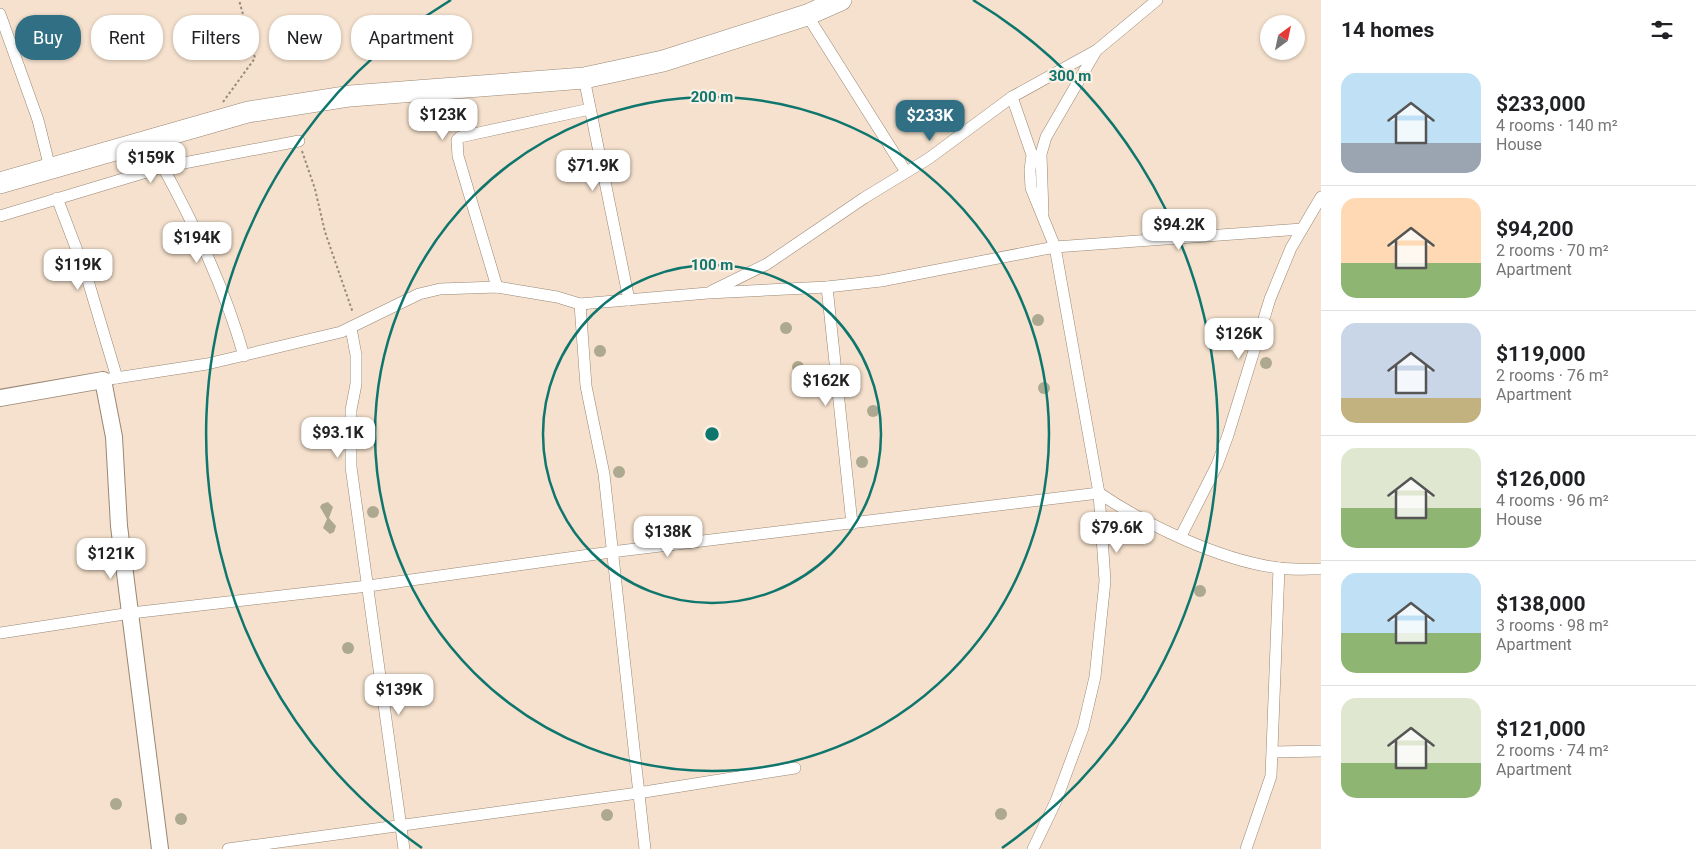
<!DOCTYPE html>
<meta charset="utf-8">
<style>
body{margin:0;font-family:Roboto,sans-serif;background:#f6f6f6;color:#202124;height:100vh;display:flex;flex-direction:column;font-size:19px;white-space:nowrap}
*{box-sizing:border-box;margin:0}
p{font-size:16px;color:#757577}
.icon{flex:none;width:28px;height:28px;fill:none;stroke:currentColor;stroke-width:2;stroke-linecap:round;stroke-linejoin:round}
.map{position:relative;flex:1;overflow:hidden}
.side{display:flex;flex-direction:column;background:#fff;width:375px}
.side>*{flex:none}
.top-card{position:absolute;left:15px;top:15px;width:475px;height:45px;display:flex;gap:10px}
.needle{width:32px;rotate:33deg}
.tools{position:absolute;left:1260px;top:15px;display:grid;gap:10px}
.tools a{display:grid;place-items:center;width:45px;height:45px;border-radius:50%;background:#fff;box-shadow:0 1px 4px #0004;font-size:25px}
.price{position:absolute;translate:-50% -42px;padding:0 11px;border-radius:10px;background:#fff;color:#222;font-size:16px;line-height:32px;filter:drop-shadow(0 1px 2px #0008)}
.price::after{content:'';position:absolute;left:50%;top:30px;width:15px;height:11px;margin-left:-8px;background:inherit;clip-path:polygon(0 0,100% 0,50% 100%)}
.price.current{background:#316f85;color:#fff}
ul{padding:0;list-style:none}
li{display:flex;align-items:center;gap:15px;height:125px;padding:0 20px}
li+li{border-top:1px solid #e0e0e0}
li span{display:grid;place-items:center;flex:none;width:140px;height:100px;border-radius:15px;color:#555}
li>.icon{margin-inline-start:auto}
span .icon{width:60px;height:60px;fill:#fffc;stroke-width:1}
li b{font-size:21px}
h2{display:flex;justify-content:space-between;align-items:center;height:60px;padding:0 20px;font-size:21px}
.chip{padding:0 18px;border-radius:20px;background:#fff;box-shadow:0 1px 4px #0004;font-size:18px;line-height:45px}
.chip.current{background:#316f85;color:#fff}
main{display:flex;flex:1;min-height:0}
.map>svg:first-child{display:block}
.building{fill:#ada990}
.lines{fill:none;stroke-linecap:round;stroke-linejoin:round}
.street-casing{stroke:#998774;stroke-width:12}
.secondary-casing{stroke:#998774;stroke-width:18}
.highway-casing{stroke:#998774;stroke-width:22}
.path{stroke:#998a7c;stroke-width:2;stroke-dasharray:2.5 2.5;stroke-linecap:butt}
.street{stroke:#fff;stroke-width:11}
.secondary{stroke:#fff;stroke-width:16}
.highway{stroke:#fff;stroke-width:21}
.ring{fill:none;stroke:#0f766e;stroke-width:2.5}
.centre{fill:#0f766e;stroke:#fcf0e4;stroke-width:2.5}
.ring-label{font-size:15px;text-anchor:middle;font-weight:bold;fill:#0f766e;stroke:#fcf0e4;stroke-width:4.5;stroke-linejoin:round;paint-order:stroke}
</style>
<main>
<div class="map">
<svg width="1321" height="849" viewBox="0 0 1321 849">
<rect width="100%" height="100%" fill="#f5e1cd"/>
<g class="building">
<circle cx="1038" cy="320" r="6"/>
<circle cx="786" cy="328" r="6"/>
<circle cx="600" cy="351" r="6"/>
<circle cx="1266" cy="363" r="6"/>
<circle cx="798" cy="367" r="6"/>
<circle cx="851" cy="375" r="6"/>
<circle cx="1044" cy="388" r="6"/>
<circle cx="873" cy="411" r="6"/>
<circle cx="862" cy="462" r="6"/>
<circle cx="619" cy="472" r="6"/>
<polygon points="328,502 333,507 329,518 336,526 334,532 330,534 323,528 327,519 320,507 322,504"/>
<circle cx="373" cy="512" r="6"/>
<circle cx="1200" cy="591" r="6"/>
<circle cx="348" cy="648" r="6"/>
<circle cx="116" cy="804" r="6"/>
<circle cx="1001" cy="814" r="6"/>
<circle cx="607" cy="815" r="6"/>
<circle cx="181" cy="819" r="6"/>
</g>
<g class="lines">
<defs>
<g id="street">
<polyline points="0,14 38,120 50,168"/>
<polyline points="807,15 906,172"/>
<polyline points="584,78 629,300"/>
<polyline points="1012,97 1032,155 1030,170 1031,188 1055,247 1099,493 1105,581 1095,677 1083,728 1056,801 1033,849"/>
<path d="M163,167C196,228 225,289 244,356"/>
<polyline points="57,198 86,274 117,378"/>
<polyline points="1043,214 1041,154 1046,137 1096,51"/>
<polyline points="0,216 163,167 299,141"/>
<polyline points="497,287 458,156 457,140 460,137 590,109"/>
<polyline points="827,287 852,524"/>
<polyline points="712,291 767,264 864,198 928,159 1012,97 1097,50 1157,0"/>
<polyline points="580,304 586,386 604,474 645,849"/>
<polyline points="351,328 356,355 356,384 351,410 351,467 404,849"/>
<polyline points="103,380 207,364 341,332 419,294 440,289 497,287 557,297 580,304 708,293 827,287 881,281 1055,247 1302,229"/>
<polyline points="1181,536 1217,465 1228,435 1270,299 1291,248 1321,197"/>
<path d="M0,633L131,613L368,586L611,552L1099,493C1146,525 1222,561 1279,568C1293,570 1307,569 1321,569"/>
<polyline points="1274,752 1321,751"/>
<polyline points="228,849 638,793 795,768"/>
<polyline points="1246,849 1271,776 1279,568"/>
</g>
<polyline id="secondary" points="0,398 103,380 114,437 119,526 160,849"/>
<polyline id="highway" points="0,183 248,112 350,96 584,78 663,61 807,15 841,0"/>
</defs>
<use href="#street" class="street-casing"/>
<use href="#secondary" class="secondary-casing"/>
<use href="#highway" class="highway-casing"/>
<g class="path">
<polyline points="223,102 255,58 239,0"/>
<polyline points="302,151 315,189 325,232 353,313"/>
</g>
<use href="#street" class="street"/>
<use href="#secondary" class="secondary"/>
<use href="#highway" class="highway"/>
</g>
<g class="ring">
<circle cx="712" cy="434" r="169"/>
<circle cx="712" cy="434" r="337"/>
<path d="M422 848A506 506 0 0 1 451 0M973 0A506 506 0 0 1 1002 848"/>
</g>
<circle cx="712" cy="434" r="8" class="centre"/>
<g class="ring-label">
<text x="1070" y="81">300 m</text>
<text x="712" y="102">200 m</text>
<text x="712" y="270">100 m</text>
</g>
</svg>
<div class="tools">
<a><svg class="needle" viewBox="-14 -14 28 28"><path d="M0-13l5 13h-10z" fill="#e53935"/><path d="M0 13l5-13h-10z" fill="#757577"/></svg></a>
</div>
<b class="price" style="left:443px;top:141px">$123K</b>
<b class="price current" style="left:930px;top:142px">$233K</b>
<b class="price" style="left:151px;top:184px">$159K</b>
<b class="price" style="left:593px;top:192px">$71.9K</b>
<b class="price" style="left:1179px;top:251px">$94.2K</b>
<b class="price" style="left:197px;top:264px">$194K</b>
<b class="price" style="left:78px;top:291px">$119K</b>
<b class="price" style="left:1239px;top:360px">$126K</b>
<b class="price" style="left:826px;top:407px">$162K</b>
<b class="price" style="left:338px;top:459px">$93.1K</b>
<b class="price" style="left:1117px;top:554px">$79.6K</b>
<b class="price" style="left:668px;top:558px">$138K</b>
<b class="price" style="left:111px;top:580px">$121K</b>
<b class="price" style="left:399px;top:716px">$139K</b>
<div class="top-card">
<a class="chip current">Buy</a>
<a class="chip">Rent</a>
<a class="chip">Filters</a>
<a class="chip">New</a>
<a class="chip">Apartment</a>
</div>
</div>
<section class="side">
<h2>14 homes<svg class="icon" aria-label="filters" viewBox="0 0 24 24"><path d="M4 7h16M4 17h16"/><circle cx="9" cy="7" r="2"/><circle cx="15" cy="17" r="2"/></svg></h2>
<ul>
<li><span style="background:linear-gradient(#bfe0f5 70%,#9aa5b1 0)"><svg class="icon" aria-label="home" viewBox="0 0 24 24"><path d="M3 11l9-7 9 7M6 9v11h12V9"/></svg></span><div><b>$233,000</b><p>4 rooms · 140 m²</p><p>House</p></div></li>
<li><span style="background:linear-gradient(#ffd9b3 65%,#8fb573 0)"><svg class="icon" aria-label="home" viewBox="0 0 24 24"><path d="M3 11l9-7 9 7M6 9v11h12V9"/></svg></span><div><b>$94,200</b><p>2 rooms · 70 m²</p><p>Apartment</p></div></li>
<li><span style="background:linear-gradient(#c9d6e8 75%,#c2b280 0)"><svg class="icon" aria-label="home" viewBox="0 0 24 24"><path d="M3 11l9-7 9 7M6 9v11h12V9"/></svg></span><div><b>$119,000</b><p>2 rooms · 76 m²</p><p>Apartment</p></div></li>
<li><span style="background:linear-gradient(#dfe7d0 60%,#8fb573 0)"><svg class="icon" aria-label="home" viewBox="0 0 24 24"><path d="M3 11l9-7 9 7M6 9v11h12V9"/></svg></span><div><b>$126,000</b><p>4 rooms · 96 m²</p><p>House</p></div></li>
<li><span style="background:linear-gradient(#bfe0f5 60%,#8fb573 0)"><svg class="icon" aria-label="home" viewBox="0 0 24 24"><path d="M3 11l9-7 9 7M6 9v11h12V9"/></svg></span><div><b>$138,000</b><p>3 rooms · 98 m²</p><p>Apartment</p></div></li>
<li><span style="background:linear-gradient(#dfe7d0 65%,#8fb573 0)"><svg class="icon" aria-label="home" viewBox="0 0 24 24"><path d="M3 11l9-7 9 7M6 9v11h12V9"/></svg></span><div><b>$121,000</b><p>2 rooms · 74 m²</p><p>Apartment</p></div></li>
</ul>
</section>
</main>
